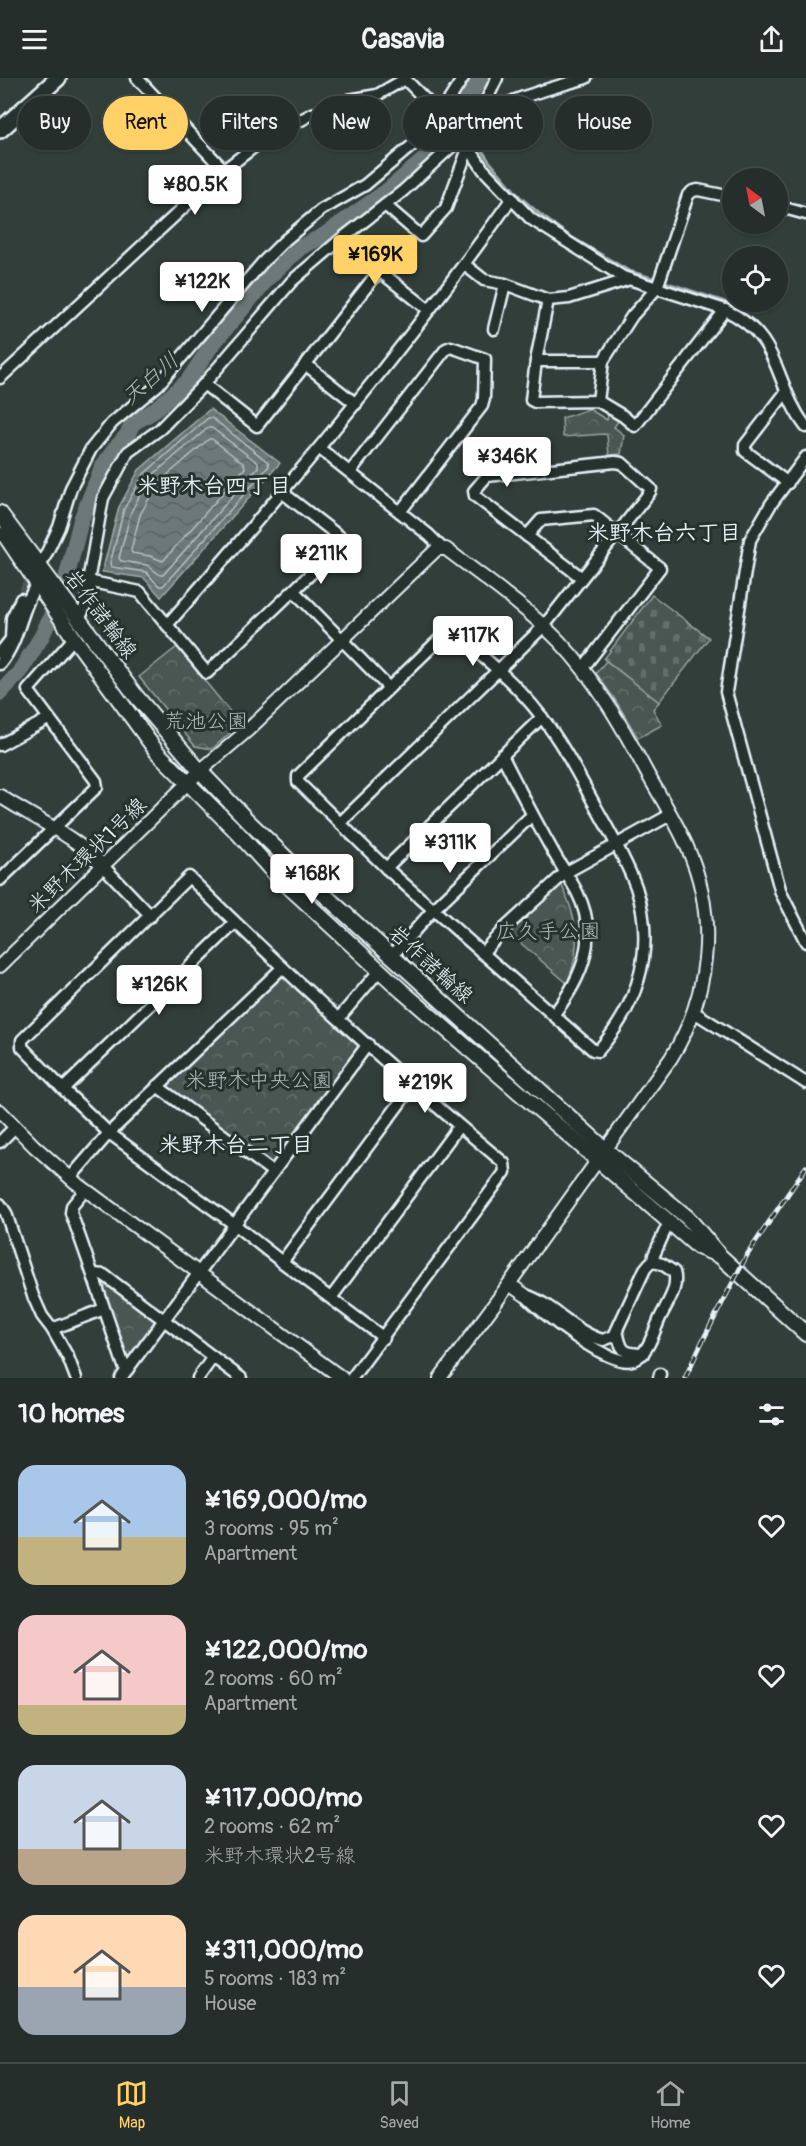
<!DOCTYPE html>
<meta charset="utf-8">
<style>
body{margin:0;font-family:Pangolin,"Klee One",sans-serif;background:#2e3633;color:#f1f3f6;height:100vh;display:flex;flex-direction:column;font-size:22px;white-space:nowrap}
*{box-sizing:border-box;margin:0}
p{font-size:20px;color:#a4a8a9}
.icon{flex:none;width:33px;height:33px;fill:none;stroke:currentColor;stroke-width:2;stroke-linecap:round;stroke-linejoin:round}
.map{position:relative;height:1300px;overflow:hidden}
.details{display:flex;flex-direction:column;background:#262e2b;flex:1}
.details>*{flex:none}
.top-card{position:absolute;left:18px;top:18px;width:771px;height:54px;display:flex;gap:12px}
.needle{width:39px;rotate:328deg}
.tools{position:absolute;left:722px;top:90px;display:grid;gap:12px}
.tools a{display:grid;place-items:center;width:66px;height:66px;border-radius:50%;background:#262e2b;box-shadow:0 2px 4px #0004,0 0 0 2px #424a47;font-size:30px}
.price{position:absolute;translate:-50% -51px;padding:0 14px;border-radius:6px;background:#fff;color:#222;font-size:20px;line-height:39px;filter:drop-shadow(0 2px 3px #0008)}
.price::after{content:'';position:absolute;left:50%;top:36px;width:18px;height:14px;margin-left:-9px;background:inherit;clip-path:polygon(0 0,100% 0,50% 100%)}
.price.on{background:#ffd166;color:#111}
ul{padding:0;list-style:none}
li{display:flex;align-items:center;gap:18px;height:150px;padding:0 18px}
li span{display:grid;place-items:center;flex:none;width:168px;height:120px;border-radius:18px;color:#555}
li>.icon{margin-inline-start:auto}
span .icon{width:72px;height:72px;fill:#fffc;stroke-width:1}
li b{font-size:26px}
h2{display:flex;justify-content:space-between;align-items:center;height:72px;padding:0 18px;font-size:26px}
.pill{padding:0 21px;border-radius:27px;background:#262e2b;box-shadow:0 2px 4px #0004,0 0 0 2px #424a47;font-size:21px;line-height:54px}
.pill.on{background:#ffd166;color:#111}
header{display:flex;justify-content:space-between;align-items:center;height:78px;padding:0 18px;background:#262e2b;font-size:27px;font-weight:700}
.dock{display:flex;justify-content:space-around;align-items:center;height:84px;border-top:2px solid #424a47;background:#262e2b;font-size:16px;color:#a4a8a9}
.dock a{display:grid;justify-items:center;gap:3px}
.dock .on{color:#ffd166}
.map>svg:first-child{display:block}
.cemetery{fill:url(#cemetery-stones);stroke:#98a4a4;stroke-width:1.5}
.park{fill:url(#park-crowns);stroke:#98a4a4;stroke-width:1.5}
.water{fill:url(#water-waves);stroke:#9ea9ab;stroke-width:1.5}
.lines{fill:none;stroke-linecap:round;stroke-linejoin:round}
.shore{stroke:#b7c1c5;stroke-width:1.5}
.stream{stroke:#9ea9ab;stroke-width:3}
.river{stroke:#6d7978;stroke-width:16}
.minor-tunnel{stroke:#4d5956;stroke-width:10;stroke-dasharray:10 5;stroke-linecap:butt}
.minor-casing{stroke:#e8f1f8;stroke-width:15}
.tertiary-casing{stroke:#e8f1f8;stroke-width:16}
.secondary-casing{stroke:#e8f1f8;stroke-width:18}
.primary-casing{stroke:#e8f1f8;stroke-width:20}
.minor{stroke:#26332d;stroke-width:10}
.tertiary{stroke:#26332d;stroke-width:12}
.secondary{stroke:#26332d;stroke-width:14}
.primary{stroke:#26332d;stroke-width:15}
.rail-casing{stroke:#e8f1f8;stroke-width:5}
.rail{stroke:#26332d;stroke-width:3;stroke-dasharray:9;stroke-linecap:butt}
.labels{text-anchor:middle;stroke-width:6;stroke-linejoin:round;paint-order:stroke}
.street-label{font-size:21px;fill:#e8f1f8;stroke:#26332d}
.park-label{font-size:21px;fill:#b0bbbe;stroke:#26332d}
.water-label{font-size:22px;font-style:italic;fill:#b1bbbe;stroke:#26332d}
.neighbourhood-label{font-size:22px;font-weight:bold;fill:#e8f1f8;stroke:#26332d}
</style>
<header><svg class="icon" aria-label="menu" viewBox="0 0 24 24"><path d="M4 6h16M4 12h16M4 18h16"/></svg>Casavia<svg class="icon" aria-label="share" viewBox="0 0 24 24"><path d="M12 15V3M7 8l5-5 5 5M5 13v7h14v-7"/></svg></header>
<div class="map">
<svg width="806" height="1300" viewBox="0 0 806 1300">
<defs>
<pattern id="cemetery-stones" width="16" height="16" patternUnits="userSpaceOnUse" patternTransform="scale(1.5)"><rect width="16" height="16" fill="#495651"/><path d="M2 7V4a2 2 0 0 1 4 0v3zM10 15v-3a2 2 0 0 1 4 0v3z" fill="#636f6b"/></pattern>
<pattern id="park-crowns" width="20" height="18" patternUnits="userSpaceOnUse" patternTransform="scale(1.5)"><rect width="20" height="18" fill="#495651"/><path d="M2 6a3 3 0 1 1 6 0M12 15a3 3 0 1 1 6 0" fill="none" stroke="#636f6b"/></pattern>
<pattern id="water-waves" width="16" height="10" patternUnits="userSpaceOnUse" patternTransform="scale(1.5)"><rect width="16" height="10" fill="#6d7978"/><path d="M0 5q4-4 8 0t8 0" fill="none" stroke="#5b6363"/></pattern>
</defs>
<rect width="100%" height="100%" fill="#323e39"/>
<filter id="ink" filterUnits="userSpaceOnUse"><feTurbulence type="fractalNoise" baseFrequency=".0167" numOctaves="2"/><feDisplacementMap in="SourceGraphic" scale="12" xChannelSelector="R" yChannelSelector="G"/><feConvolveMatrix kernelMatrix="1 2 1 2 8 2 1 2 1" color-interpolation-filters="sRGB"/></filter>
<g filter="url(#ink)">
<polygon class="cemetery" points="652,517 709,560 659,624 604,581"/>
<g class="park">
<polygon points="589,331 607,342 609,333 620,340 614,349 624,357 621,376 609,377 607,357 604,356 563,359 562,340"/>
<polygon points="177,569 240,646 212,671 195,668 139,599"/>
<polygon points="606,583 659,624 653,631 662,647 638,660 616,623 596,595"/>
<path d="M560,803C577,839 583,868 567,905L509,855L557,804Z"/>
<polygon points="279,897 284,898 361,964 361,969 274,1085 269,1086 166,1011 166,1006"/>
<polygon points="109,1207 155,1241 157,1246 129,1281 126,1279 103,1209"/>
</g>
<polygon class="water" points="210,331 280,385 161,519 144,500 102,494 119,429 139,392"/>
<g class="lines">
<g class="shore">
<polygon points="208,340 212,340 268,384 269,388 163,508 159,508 146,494 111,489 110,486 124,431 144,396"/>
<polygon points="208,350 212,350 258,385 258,389 163,497 160,497 147,487 121,483 119,480 131,434 149,400"/>
<polygon points="209,361 212,361 244,386 245,390 163,483 150,478 132,475 131,472 140,437 157,406"/>
</g>
<g class="stream">
<polyline points="459,47 474,60 489,83 520,119 542,138 568,157 629,193 656,201"/>
<polyline points="662,203 734,227 755,245"/>
</g>
<polyline class="river" points="0,615 19,595 42,558 64,509 81,442 102,390 114,372 127,357 133,345 152,334 188,303 211,268 268,200 301,169 323,158 387,113 424,82 446,54 459,47 466,24 481,0"/>
<polyline class="minor-tunnel" points="24,514 33,493"/>
<defs>
<g id="minor">
<polyline points="137,0 224,92"/>
<path d="M404,0L462,59L483,91L531,141L623,199L725,232C783,259 773,306 806,349"/>
<path d="M477,42C509,20 549,11 586,0"/>
<polyline points="385,127 421,158 446,130 469,68"/>
<polyline points="777,128 806,136"/>
<polyline points="340,162 429,232"/>
<polyline points="465,187 484,202 505,206 548,222 569,220 630,201"/>
<polyline points="548,222 536,283 531,322 535,324 598,323 623,338 635,348 725,232"/>
<polyline points="494,251 505,206"/>
<polyline points="536,283 603,283"/>
<polyline points="305,286 356,326"/>
<polyline points="0,300 224,92 259,65 312,36 325,33 349,22 377,17 405,1"/>
<polyline points="204,306 257,348 379,193"/>
<polyline points="786,314 745,367 745,373 788,405"/>
<polyline points="598,323 603,283 632,238 657,210 688,117 693,113 698,112 732,119"/>
<polyline points="320,371 429,457 442,470"/>
<polyline points="806,379 771,426 750,462 726,614 781,815 806,864"/>
<polyline points="350,394 446,271 451,269 485,281 484,321 482,328 400,434"/>
<polyline points="527,458 541,442 594,437 660,490 583,590"/>
<polyline points="40,489 59,449 71,410 91,371 112,345 158,307 262,185 284,163 321,132 365,107 422,59 439,38 463,0"/>
<polyline points="92,504 140,514 207,595 343,465 340,459 283,415"/>
<polyline points="294,513 389,610"/>
<path d="M79,541C85,531 93,508 89,498L103,420L128,374L160,351L204,306L292,203L340,162L403,113L462,59L477,42L497,0"/>
<path d="M167,547C288,409 406,270 512,120"/>
<path d="M452,554C484,579 516,605 541,638C563,666 580,700 597,731C611,756 626,782 636,809C656,870 639,925 598,973L593,972L386,790L298,704V698L446,555Z"/>
<polyline points="0,575 11,561 12,540 21,521"/>
<path d="M0,586C20,562 20,532 37,505"/>
<polyline points="0,667 48,641"/>
<path d="M502,677C518,709 534,740 551,770C559,785 569,799 577,814C600,859 582,900 554,936"/>
<polyline points="340,745 544,548 650,414 651,411 622,385 615,384 487,398 474,413 475,418 582,500"/>
<polyline points="103,788 151,838"/>
<polyline points="386,790 542,639"/>
<polyline points="0,802 97,709 96,703 28,612 74,560"/>
<polyline points="482,875 505,850 565,795 670,737"/>
<polyline points="391,879 433,832 532,737"/>
<polyline points="694,934 806,1005"/>
<polyline points="339,940 379,893"/>
<polyline points="157,1008 273,1094"/>
<polyline points="63,1011 235,845"/>
<polyline points="0,1064 15,1049"/>
<polyline points="70,1100 109,1055 282,890"/>
<path d="M85,1112L72,1128L71,1135C90,1186 106,1237 124,1288L128,1291"/>
<polyline points="0,1126 6,1135 33,1218 42,1238 52,1251 68,1279 76,1300"/>
<polyline points="282,1184 414,1006"/>
<path d="M653,1184L662,1186L674,1194C679,1210 667,1225 660,1240C654,1253 648,1277 633,1282C610,1290 541,1235 525,1217C554,1226 573,1254 603,1262L614,1258L645,1191L650,1185Z"/>
<polyline points="653,1184 654,1177 669,1144"/>
<polyline points="94,1196 104,1197 241,1300"/>
<polyline points="331,1220 459,1048"/>
<polyline points="52,1251 104,1231"/>
<path d="M617,1252C621,1271 621,1276 643,1276"/>
<polyline points="121,1300 368,966"/>
<polyline points="198,1300 213,1279"/>
<path d="M352,1300L505,1094L504,1085C395,995 290,899 189,799L22,962V969L63,1011L109,1055L235,1147L282,1184L384,1260"/>
<polyline points="659,1300 660,1296"/>
</g>
<g id="tertiary">
<path d="M0,718C36,742 73,756 103,788"/>
<path d="M0,888L200,693L248,652L437,471H446C484,500 525,528 559,563C596,602 622,648 647,695C661,720 677,745 688,771C718,839 710,917 671,980L496,1224L440,1300"/>
<polyline points="0,1033 34,1068 75,1104 342,1300"/>
<polyline points="509,1206 525,1217"/>
</g>
<g id="secondary">
<polyline points="0,435 136,618 200,693 248,743 319,812 606,1072 688,1140 720,1178 806,1256"/>
<polyline points="4,456 74,560 157,674 238,755 275,796 402,913 698,1169 718,1177"/>
</g>
<polyline id="primary" points="0,52 58,0"/>
</defs>
<use href="#minor" class="minor-casing"/>
<use href="#tertiary" class="tertiary-casing"/>
<use href="#secondary" class="secondary-casing"/>
<use href="#primary" class="primary-casing"/>
<use href="#minor" class="minor"/>
<use href="#tertiary" class="tertiary"/>
<use href="#secondary" class="secondary"/>
<use href="#primary" class="primary"/>
<defs>
<polyline id="rail" points="685,1300 702,1264 747,1177 806,1089"/>
</defs>
<use href="#rail" class="rail-casing"/>
<use href="#rail" class="rail"/>
</g>
</g>
<g class="labels">
<g class="street-label">
<text transform="translate(101 536) rotate(53)" y="7">岩作諸輪線</text>
<text transform="translate(87 777) rotate(-44)" y="7">米野木環状1号線</text>
<text transform="translate(431 886) rotate(42)" y="7">岩作諸輪線</text>
</g>
<g class="park-label">
<text x="206" y="650">荒池公園</text>
<text x="548" y="860">広久手公園</text>
<text x="259" y="1009">米野木中央公園</text>
</g>
<g class="water-label">
<text transform="translate(150 300) rotate(-41)" y="8">天白川</text>
</g>
<g class="neighbourhood-label">
<text x="214" y="415">米野木台四丁目</text>
<text x="664" y="462">米野木台六丁目</text>
<text x="236" y="1074">米野木台二丁目</text>
</g>
</g>
</svg>
<div class="tools">
<a><svg class="needle" viewBox="-14 -14 28 28"><path d="M0-13l5 13h-10z" fill="#e53935"/><path d="M0 13l5-13h-10z" fill="#a4a8a9"/></svg></a>
<a><svg class="icon" aria-label="locate" viewBox="0 0 24 24"><circle cx="12" cy="12" r="6"/><path d="M12 2v4M12 18v4M2 12h4M18 12h4"/></svg></a>
</div>
<b class="price" style="left:195px;top:138px">¥80.5K</b>
<b class="price on" style="left:375px;top:208px">¥169K</b>
<b class="price" style="left:202px;top:235px">¥122K</b>
<b class="price" style="left:507px;top:410px">¥346K</b>
<b class="price" style="left:321px;top:507px">¥211K</b>
<b class="price" style="left:473px;top:589px">¥117K</b>
<b class="price" style="left:450px;top:796px">¥311K</b>
<b class="price" style="left:312px;top:827px">¥168K</b>
<b class="price" style="left:159px;top:938px">¥126K</b>
<b class="price" style="left:425px;top:1036px">¥219K</b>
<div class="top-card">
<a class="pill">Buy</a>
<a class="pill on">Rent</a>
<a class="pill">Filters</a>
<a class="pill">New</a>
<a class="pill">Apartment</a>
<a class="pill">House</a>
</div>
</div>
<section class="details">
<h2>10 homes<svg class="icon" aria-label="filters" viewBox="0 0 24 24"><path d="M4 7h16M4 17h16"/><circle cx="9" cy="7" r="2"/><circle cx="15" cy="17" r="2"/></svg></h2>
<ul>
<li><span style="background:linear-gradient(#a9c7e8 60%,#c2b280 0)"><svg class="icon" aria-label="home" viewBox="0 0 24 24"><path d="M3 11l9-7 9 7M6 9v11h12V9"/></svg></span><div><b>¥169,000/mo</b><p>3 rooms · 95 m²</p><p>Apartment</p></div><svg class="icon" aria-label="heart" viewBox="0 0 24 24"><path d="M12 20l-8-8c-3-5 5-10 8-4 3-6 11-1 8 4z"/></svg></li>
<li><span style="background:linear-gradient(#f6c9c9 75%,#c2b280 0)"><svg class="icon" aria-label="home" viewBox="0 0 24 24"><path d="M3 11l9-7 9 7M6 9v11h12V9"/></svg></span><div><b>¥122,000/mo</b><p>2 rooms · 60 m²</p><p>Apartment</p></div><svg class="icon" aria-label="heart" viewBox="0 0 24 24"><path d="M12 20l-8-8c-3-5 5-10 8-4 3-6 11-1 8 4z"/></svg></li>
<li><span style="background:linear-gradient(#c9d6e8 70%,#b9a48a 0)"><svg class="icon" aria-label="home" viewBox="0 0 24 24"><path d="M3 11l9-7 9 7M6 9v11h12V9"/></svg></span><div><b>¥117,000/mo</b><p>2 rooms · 62 m²</p><p>米野木環状2号線</p></div><svg class="icon" aria-label="heart" viewBox="0 0 24 24"><path d="M12 20l-8-8c-3-5 5-10 8-4 3-6 11-1 8 4z"/></svg></li>
<li><span style="background:linear-gradient(#ffd9b3 60%,#9aa5b1 0)"><svg class="icon" aria-label="home" viewBox="0 0 24 24"><path d="M3 11l9-7 9 7M6 9v11h12V9"/></svg></span><div><b>¥311,000/mo</b><p>5 rooms · 183 m²</p><p>House</p></div><svg class="icon" aria-label="heart" viewBox="0 0 24 24"><path d="M12 20l-8-8c-3-5 5-10 8-4 3-6 11-1 8 4z"/></svg></li>
</ul>
</section>
<nav class="dock">
<a class="on"><svg class="icon" aria-label="map" viewBox="0 0 24 24"><path d="M3 6l6-2 6 2 6-2v14l-6 2-6-2-6 2zM9 4v14M15 6v14"/></svg>Map</a>
<a><svg class="icon" aria-label="saved" viewBox="0 0 24 24"><path d="M7 4h10v16l-5-4-5 4z"/></svg>Saved</a>
<a><svg class="icon" aria-label="home" viewBox="0 0 24 24"><path d="M3 11l9-7 9 7M6 9v11h12V9"/></svg>Home</a>
</nav>
